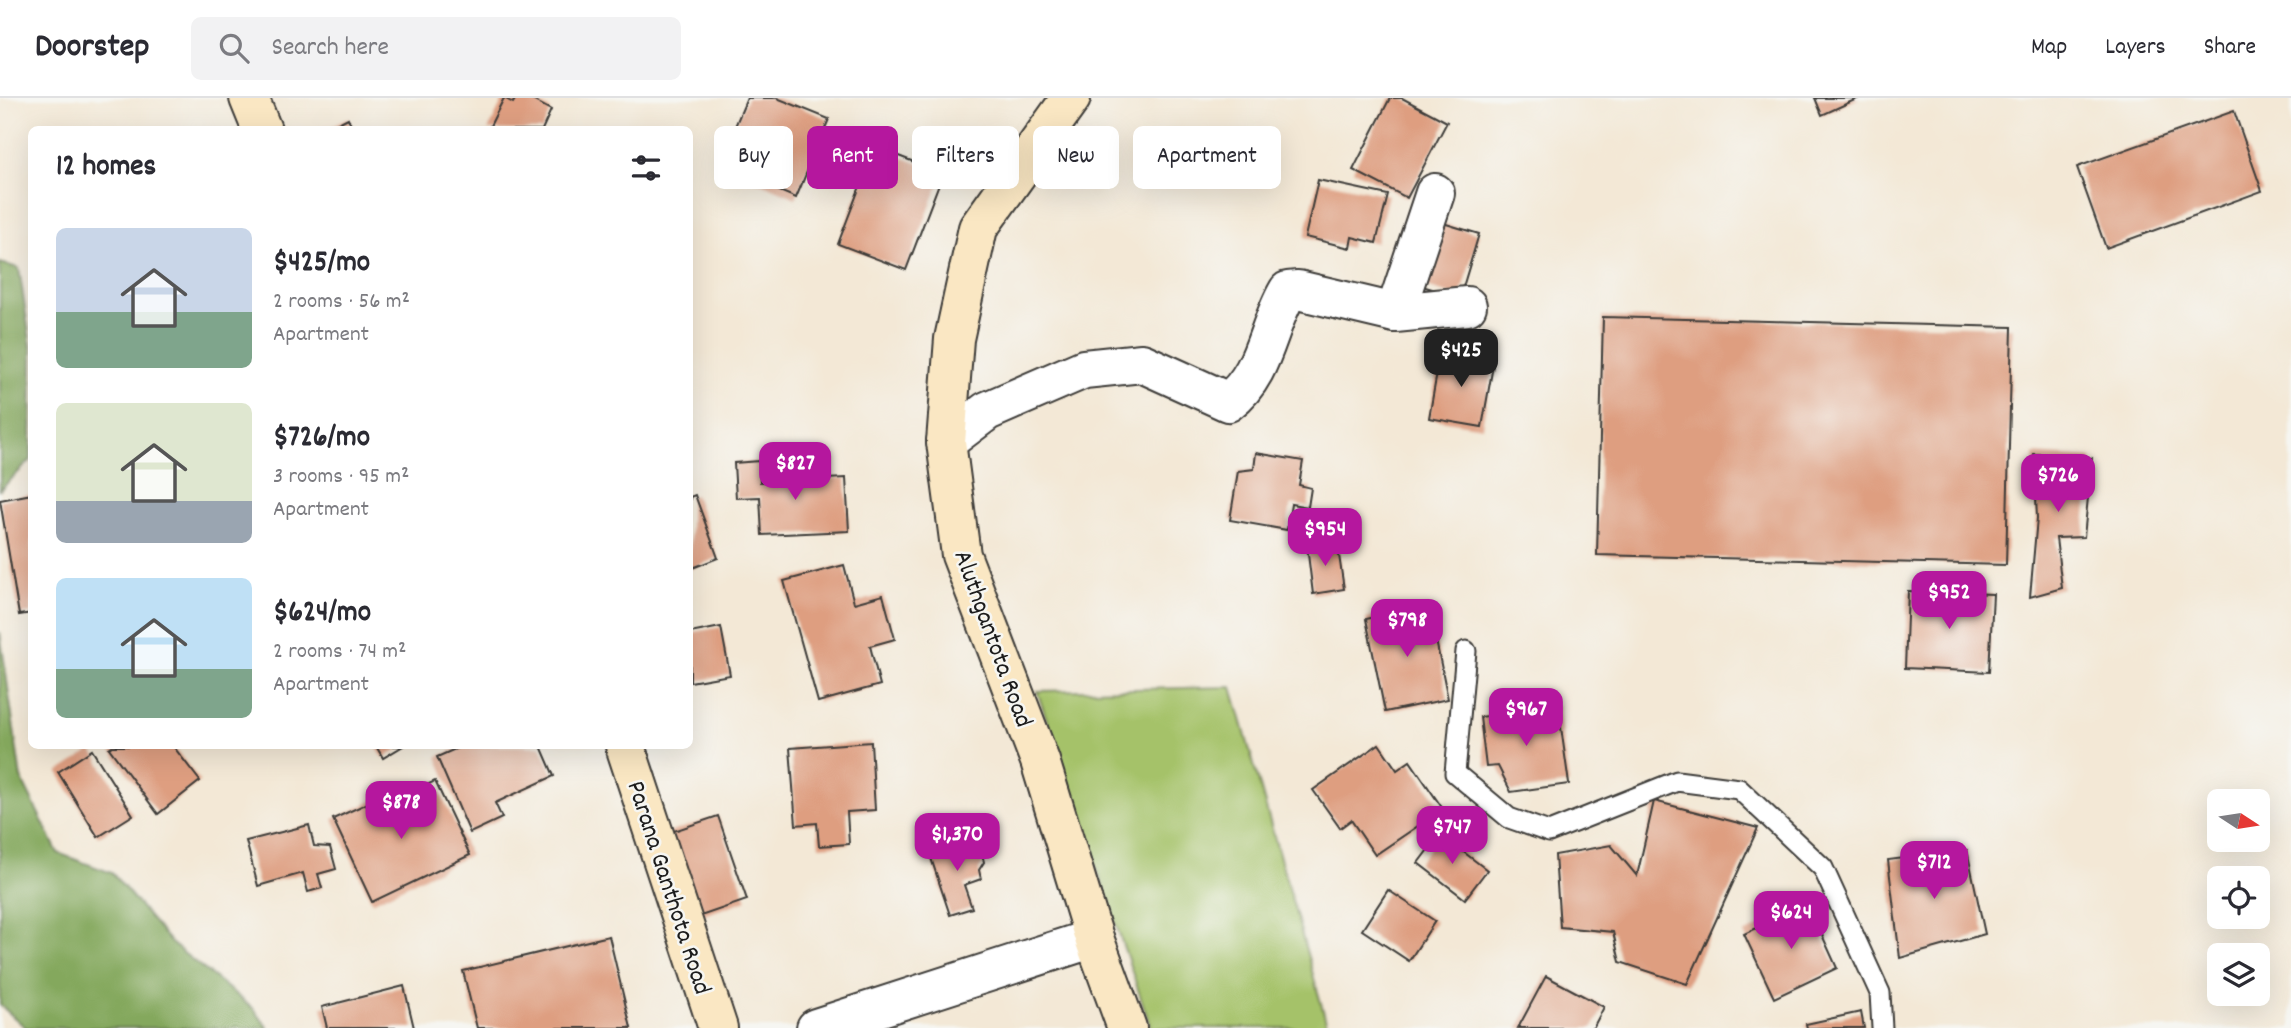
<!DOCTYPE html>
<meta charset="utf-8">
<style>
body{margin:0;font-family:Dekko,sans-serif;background:#f2f2f3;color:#2b2b33;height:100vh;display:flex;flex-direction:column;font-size:26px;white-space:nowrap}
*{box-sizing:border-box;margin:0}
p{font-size:23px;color:#7c7c81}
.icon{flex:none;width:38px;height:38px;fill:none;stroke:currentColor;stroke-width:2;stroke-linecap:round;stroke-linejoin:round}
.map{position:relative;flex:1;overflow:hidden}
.sheet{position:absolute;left:28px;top:28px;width:665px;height:623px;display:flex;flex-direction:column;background:#fff;border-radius:10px;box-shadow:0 7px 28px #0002}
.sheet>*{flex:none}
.hud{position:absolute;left:714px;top:28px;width:665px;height:63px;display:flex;gap:14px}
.needle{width:46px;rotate:102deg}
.tools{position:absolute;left:2207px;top:691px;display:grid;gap:14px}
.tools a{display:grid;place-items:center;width:63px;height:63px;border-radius:10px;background:#fff;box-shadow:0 7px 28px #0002;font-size:35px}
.price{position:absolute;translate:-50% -60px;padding:0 16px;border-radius:14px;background:#b5179e;color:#fff;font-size:23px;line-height:46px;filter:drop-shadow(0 2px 4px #0008)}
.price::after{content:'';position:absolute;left:50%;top:42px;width:21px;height:16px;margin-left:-10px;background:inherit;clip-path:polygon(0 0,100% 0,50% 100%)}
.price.on{background:#222;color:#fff}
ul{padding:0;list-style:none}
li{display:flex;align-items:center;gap:21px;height:175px;padding:0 28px}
li span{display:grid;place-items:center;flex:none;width:196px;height:140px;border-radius:10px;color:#555}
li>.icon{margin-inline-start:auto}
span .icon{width:84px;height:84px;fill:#fffc;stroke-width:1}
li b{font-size:30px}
h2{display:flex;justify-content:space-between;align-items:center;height:84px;padding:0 28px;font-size:30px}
.tag{padding:0 24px;border-radius:10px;background:#fff;box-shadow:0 7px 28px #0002;font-size:24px;line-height:63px}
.tag.on{background:#b5179e;color:#fff}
header{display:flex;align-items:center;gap:42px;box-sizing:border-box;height:98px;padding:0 35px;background:#fff;border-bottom:2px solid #e1e1e2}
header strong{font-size:33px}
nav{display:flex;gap:38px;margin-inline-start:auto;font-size:24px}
.search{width:490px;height:63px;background:#f2f2f3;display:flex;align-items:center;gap:18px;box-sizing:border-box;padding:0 24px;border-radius:10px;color:#7c7c81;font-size:26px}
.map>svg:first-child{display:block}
.green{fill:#a5c269;stroke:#606f42;stroke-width:2}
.forest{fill:#84a85d;stroke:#50623c;stroke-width:2}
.building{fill:#de9e80}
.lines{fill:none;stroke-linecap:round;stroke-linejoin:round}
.lane-casing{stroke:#3c3b38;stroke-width:23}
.street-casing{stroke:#3c3b38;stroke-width:42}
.secondary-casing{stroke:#3c3b38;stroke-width:42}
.lane{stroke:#fff;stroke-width:19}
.street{stroke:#fff;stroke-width:38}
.secondary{stroke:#fae7c3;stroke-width:38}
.labels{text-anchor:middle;stroke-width:5;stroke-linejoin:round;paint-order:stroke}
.street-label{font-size:26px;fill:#1c1c1c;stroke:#f6f6f2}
</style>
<header>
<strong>Doorstep</strong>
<div class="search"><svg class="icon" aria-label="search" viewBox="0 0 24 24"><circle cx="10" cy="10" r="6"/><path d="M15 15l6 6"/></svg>Search here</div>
<nav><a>Map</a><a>Layers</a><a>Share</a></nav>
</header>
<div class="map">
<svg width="2291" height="930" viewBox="0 0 2291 930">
<rect width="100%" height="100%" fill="#f6f6f2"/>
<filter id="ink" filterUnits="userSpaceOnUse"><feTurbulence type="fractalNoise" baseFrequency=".0143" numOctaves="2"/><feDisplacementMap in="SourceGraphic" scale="14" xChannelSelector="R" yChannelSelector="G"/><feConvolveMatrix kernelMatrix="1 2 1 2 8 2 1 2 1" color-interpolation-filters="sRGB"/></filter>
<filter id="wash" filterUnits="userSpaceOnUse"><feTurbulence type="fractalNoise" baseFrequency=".00686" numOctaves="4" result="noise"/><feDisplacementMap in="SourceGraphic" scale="28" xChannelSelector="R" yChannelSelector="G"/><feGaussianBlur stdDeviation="1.57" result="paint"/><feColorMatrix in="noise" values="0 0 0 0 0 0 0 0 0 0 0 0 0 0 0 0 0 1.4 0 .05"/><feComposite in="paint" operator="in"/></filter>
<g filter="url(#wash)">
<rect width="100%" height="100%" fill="#f3e8d6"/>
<polygon class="green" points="1232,589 1328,930 1151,930 1037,593"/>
<g class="forest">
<polygon points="0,165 19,170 32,255 31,362 0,392"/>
<polygon points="0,534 21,680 58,755 112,775 171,845 254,911 268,930 26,930 0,907"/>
</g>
<g id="blocks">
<g class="building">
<polygon points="504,0 513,5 516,0 529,0 551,12 542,32 488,32"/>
<polygon points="747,0 777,0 829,21 796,100 742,77 751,55 728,45"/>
<polygon points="1390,0 1402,0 1447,24 1407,100 1353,72"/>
<polygon points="1815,0 1859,0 1822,17"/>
<polygon points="2234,13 2262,93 2106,150 2077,69"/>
<polygon points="348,20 353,32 325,32"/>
<polygon points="875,49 943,75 906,172 838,146"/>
<polygon points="1318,82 1388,97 1376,145 1352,139 1350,150 1305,139"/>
<polygon points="1433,122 1479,136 1460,199 1415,186"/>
<polygon points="1603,219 2012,229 2006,467 1597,457"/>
<polygon points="1441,252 1494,262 1482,329 1429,320"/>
<polygon points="1256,355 1303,363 1299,387 1311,390 1308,409 1291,406 1287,432 1230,422 1238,373 1254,371"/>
<polygon points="2034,356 2092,360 2084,439 2056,440 2062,490 2030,499 2037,420"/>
<polygon points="759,363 760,384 846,380 849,433 762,437 760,399 736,400 734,365"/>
<polygon points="32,396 32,515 19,517 0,402"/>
<polygon points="695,397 718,460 690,471 690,399"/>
<polygon points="1337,444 1344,491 1313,496 1307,448"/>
<polygon points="844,467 854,505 883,497 895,541 870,548 880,587 818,604 784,483"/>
<polygon points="1908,493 1993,496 1989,574 1905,570"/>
<polygon points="1429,508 1448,601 1385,614 1366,521"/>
<polygon points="721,529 730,577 690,584 690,535"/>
<polygon points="1558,608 1569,686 1511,694 1498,668 1486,669 1480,619"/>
<polygon points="871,644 875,712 847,714 849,746 819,748 817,725 796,727 790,650"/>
<polygon points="1379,646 1397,672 1410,663 1443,711 1375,757 1351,722 1340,730 1313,692"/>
<polygon points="112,648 173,648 200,683 158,716 109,650"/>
<polygon points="376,648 403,648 383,660"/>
<polygon points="462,648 541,648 554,678 495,705 502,720 470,735 437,659"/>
<polygon points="92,652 133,717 98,739 58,674"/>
<polygon points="435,683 470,757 372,804 333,721 381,699 389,715 407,707 403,698"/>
<polygon points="1654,703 1758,730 1687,886 1620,864 1613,834 1560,829 1555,757 1611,747 1637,778"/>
<polygon points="718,718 747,802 692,821 662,737"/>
<polygon points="309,727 314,748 330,749 336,771 318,776 322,790 308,794 303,775 258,788 246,743"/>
<polygon points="1440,736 1487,772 1465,801 1418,765"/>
<polygon points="966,741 970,752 981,752 984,764 979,772 981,781 964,787 972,810 950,817 929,754"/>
<polygon points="1967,752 1985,836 1900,860 1888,762"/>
<polygon points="1388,792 1435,823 1409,863 1362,832"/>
<polygon points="1808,806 1837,870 1774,900 1744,836"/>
<polygon points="609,838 631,930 477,930 463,873"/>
<polygon points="1546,878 1604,909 1593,930 1518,930"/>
<polygon points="404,888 414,930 327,930 322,909"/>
<polygon points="1861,914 1864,930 1807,930 1806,926"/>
</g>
</g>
</g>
<g filter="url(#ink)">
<use href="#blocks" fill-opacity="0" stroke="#3c3b38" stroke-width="2"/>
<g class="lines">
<defs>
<polyline id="lane" points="1466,553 1455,675 1509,720 1549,734 1677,683 1739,691 1823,770 1880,895 1882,930"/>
<g id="street">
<polyline points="1395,215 1435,95"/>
<path d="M946,344L987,313L1084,271L1142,265L1228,304C1265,276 1266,230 1288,193L1298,192L1395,215L1467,208"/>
<polyline points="816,930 1094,840"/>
</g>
<g id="secondary">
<polyline points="249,0 262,32"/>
<polyline points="1071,0 978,130 954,241 946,344 961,457 1040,663 1094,840 1127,930"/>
<polyline points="625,648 718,930"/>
</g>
</defs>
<use href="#lane" class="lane-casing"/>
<use href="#street" class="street-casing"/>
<use href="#secondary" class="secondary-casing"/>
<use href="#lane" class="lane"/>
<use href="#street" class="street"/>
<use href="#secondary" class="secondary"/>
</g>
</g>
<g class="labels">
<g class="street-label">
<text transform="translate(995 540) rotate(70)" y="9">Aluthgantota Road</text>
<text transform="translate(671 789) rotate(72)" y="9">Parana Ganthota Road</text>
</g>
</g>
</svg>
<div class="tools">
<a><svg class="needle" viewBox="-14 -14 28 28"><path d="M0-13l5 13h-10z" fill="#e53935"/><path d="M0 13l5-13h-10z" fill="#7c7c81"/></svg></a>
<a><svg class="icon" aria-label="locate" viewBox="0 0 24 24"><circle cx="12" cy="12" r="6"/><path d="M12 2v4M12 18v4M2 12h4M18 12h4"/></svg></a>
<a><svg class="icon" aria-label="layers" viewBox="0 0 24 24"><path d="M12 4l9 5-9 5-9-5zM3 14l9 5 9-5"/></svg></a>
</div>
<b class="price on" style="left:1461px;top:291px">$425</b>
<b class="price" style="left:795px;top:404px">$827</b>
<b class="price" style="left:2058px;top:416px">$726</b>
<b class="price" style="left:1325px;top:470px">$954</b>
<b class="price" style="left:1949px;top:533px">$952</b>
<b class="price" style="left:1407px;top:561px">$798</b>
<b class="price" style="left:1526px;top:650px">$967</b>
<b class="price" style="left:401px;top:743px">$878</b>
<b class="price" style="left:1452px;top:768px">$747</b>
<b class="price" style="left:957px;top:775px">$1,370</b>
<b class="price" style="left:1934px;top:803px">$712</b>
<b class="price" style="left:1791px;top:853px">$624</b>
<div class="hud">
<a class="tag">Buy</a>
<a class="tag on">Rent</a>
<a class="tag">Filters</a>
<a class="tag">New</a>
<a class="tag">Apartment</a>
</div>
<section class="sheet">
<h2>12 homes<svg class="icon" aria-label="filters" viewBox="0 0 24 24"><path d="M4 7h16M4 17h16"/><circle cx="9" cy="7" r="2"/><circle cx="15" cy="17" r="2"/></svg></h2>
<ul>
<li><span style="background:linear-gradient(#c9d6e8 60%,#7fa58c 0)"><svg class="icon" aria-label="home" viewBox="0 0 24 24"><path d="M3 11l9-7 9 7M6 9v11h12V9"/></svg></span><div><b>$425/mo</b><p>2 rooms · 56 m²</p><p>Apartment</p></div></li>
<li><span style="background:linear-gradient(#dfe7d0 70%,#9aa5b1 0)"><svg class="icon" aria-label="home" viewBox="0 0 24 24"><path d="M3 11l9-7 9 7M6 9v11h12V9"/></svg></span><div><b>$726/mo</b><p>3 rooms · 95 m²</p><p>Apartment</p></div></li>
<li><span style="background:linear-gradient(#bfe0f5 65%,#7fa58c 0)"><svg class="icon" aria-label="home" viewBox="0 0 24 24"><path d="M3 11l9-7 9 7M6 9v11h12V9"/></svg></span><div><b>$624/mo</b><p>2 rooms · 74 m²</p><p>Apartment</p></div></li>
</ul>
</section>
</div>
